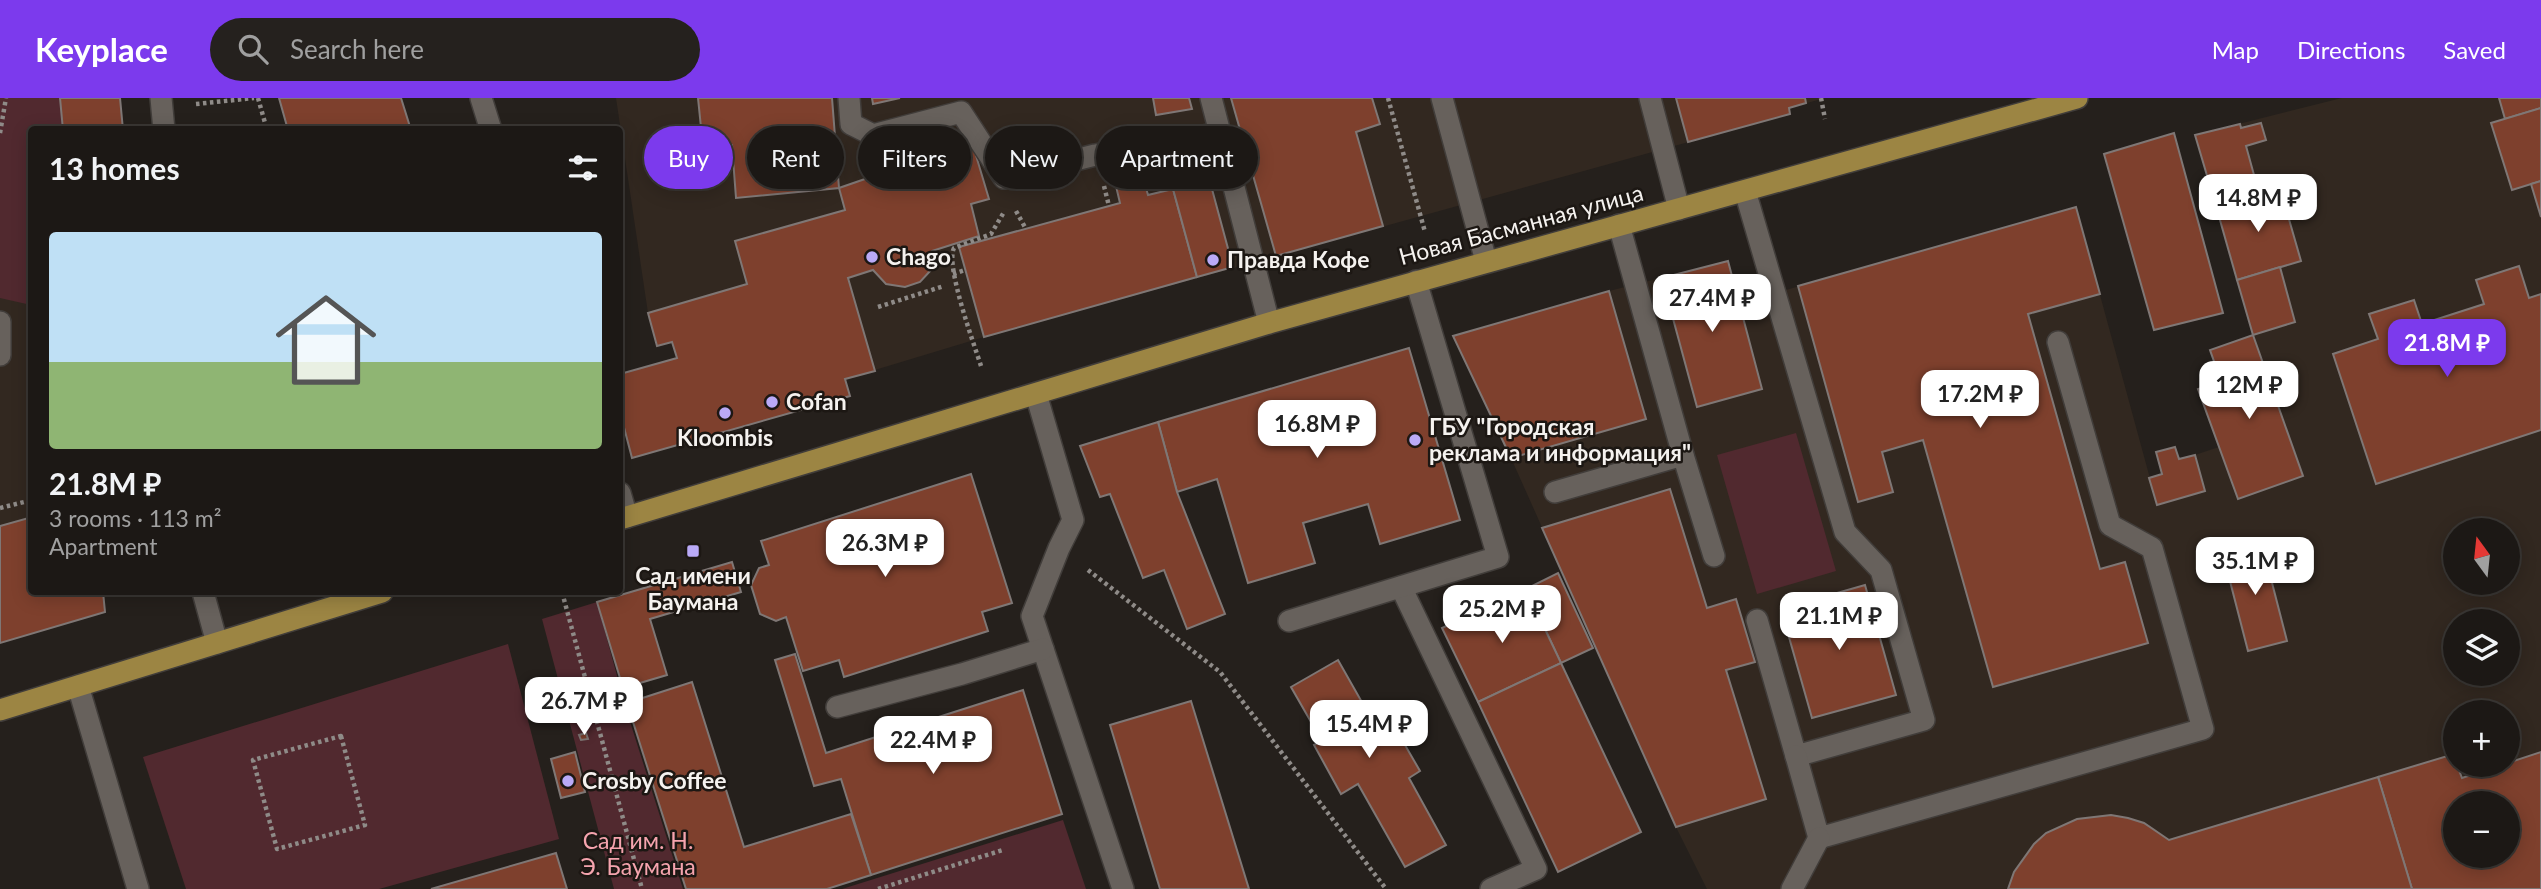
<!DOCTYPE html>
<meta charset="utf-8">
<style>
body{margin:0;font-family:Lato,sans-serif;background:#25211e;color:#f1f3f6;height:100vh;display:flex;flex-direction:column;font-size:26px;white-space:nowrap}
*{box-sizing:border-box;margin:0}
p{font-size:23px;color:#a0a0a0}
.icon{flex:none;width:38px;height:38px;fill:none;stroke:currentColor;stroke-width:2;stroke-linecap:round;stroke-linejoin:round}
.map{position:relative;flex:1;overflow:hidden}
.drawer{position:absolute;left:28px;top:28px;width:595px;height:469px;display:flex;flex-direction:column;background:#1c1815;border-radius:7px;box-shadow:0 4px 18px #0003,0 0 0 2px #3a3734}
.drawer>*{flex:none}
.banner{position:absolute;left:644px;top:28px;width:665px;height:63px;display:flex;gap:14px}
.needle{width:46px;rotate:345deg}
.buttons{position:absolute;left:2443px;top:420px;display:grid;gap:14px}
.buttons a{display:grid;place-items:center;width:77px;height:77px;border-radius:50%;background:#1c1815;box-shadow:0 4px 18px #0003,0 0 0 2px #3a3734;font-size:35px}
.price{position:absolute;translate:-50% -60px;padding:0 16px;border-radius:14px;background:#fff;color:#222;font-size:23px;line-height:46px;filter:drop-shadow(0 2px 4px #0008)}
.price::after{content:'';position:absolute;left:50%;top:42px;width:21px;height:16px;margin-left:-10px;background:inherit;clip-path:polygon(0 0,100% 0,50% 100%)}
.price.on{background:#7c3aed;color:#fff}
ul{padding:0;list-style:none}
li{display:grid;align-content:center;gap:14px;height:371px;padding:0 21px}
li+li{border-top:2px solid #3a3734}
li span{display:grid;place-items:center;height:217px;border-radius:7px;color:#555}
li>.icon{margin-inline-start:auto}
span .icon{width:126px;height:126px;fill:#fffc;stroke-width:1}
li b{font-size:30px}
h2{display:flex;justify-content:space-between;align-items:center;height:84px;padding:0 21px;font-size:30px}
.chip{padding:0 24px;border-radius:32px;background:#1c1815;box-shadow:0 4px 18px #0003,0 0 0 2px #3a3734;font-size:24px;line-height:63px}
.chip.on{background:#7c3aed;color:#fff}
header{display:flex;align-items:center;gap:42px;box-sizing:border-box;height:98px;padding:0 35px;background:#7c3aed;color:#fff}
header strong{font-size:33px}
nav{display:flex;gap:38px;margin-inline-start:auto;font-size:24px}
.search{width:490px;height:63px;background:#25211e;display:flex;align-items:center;gap:18px;box-sizing:border-box;padding:0 24px;border-radius:38px;color:#a0a0a0;font-size:26px}
.map>svg:first-child{display:block}
.built{fill:#322820;fill-rule:evenodd}
.green{fill:#51292f}
.building{fill:#7e402d;stroke:#7f7775;stroke-width:2;fill-rule:evenodd}
.lines{fill:none;stroke-linecap:round;stroke-linejoin:round}
.minor-casing{stroke:#413d3a;stroke-width:24}
.major-casing{stroke:#413d3a;stroke-width:24}
.path{stroke:#8f8b88;stroke-width:4.5;stroke-dasharray:3.5 3.5;stroke-linecap:butt}
.minor{stroke:#67615c;stroke-width:21}
.major{stroke:#9c8543;stroke-width:21}
.poi-dot{fill:#baaaf7;stroke:#1c1713;stroke-width:2.5}
.labels{text-anchor:middle;stroke-width:5;stroke-linejoin:round;paint-order:stroke}
.street-label{font-size:23px;fill:#f5f2ef;stroke:#1c1713}
.poi-label{font-size:23px;font-weight:bold;fill:#f5f2ef;stroke:#1c1713;text-anchor:start}
.park-label{font-size:23px;fill:#f5a4ae;stroke:#1c1713}
</style>
<header>
<strong>Keyplace</strong>
<div class="search"><svg class="icon" aria-label="search" viewBox="0 0 24 24"><circle cx="10" cy="10" r="6"/><path d="M15 15l6 6"/></svg>Search here</div>
<nav><a>Map</a><a>Directions</a><a>Saved</a></nav>
</header>
<div class="map">
<svg width="2541" height="791" viewBox="0 0 2541 791">
<rect width="100%" height="100%" fill="#25201c"/>
<g class="built">
<polygon points="0,0 60,0 63,31 32,32 32,494 103,494 105,514 0,545"/>
<polygon points="616,0 1153,0 1156,17 1191,11 1189,0 1825,0 1789,10 1790,16 984,239 845,281 850,298 632,360 620,314 620,276 677,260 672,244 657,248 648,215"/>
<path d="M2342,0H2541V791H1707L1676,729L1511,360L1453,238L1609,193L1728,163L1740,205L2076,109L2157,406L2195,357L2219,349L2238,401L2303,377L2253,237L2195,37ZM2455,432H2508V485H2455ZM2455,523H2508V576H2455ZM2455,614H2508V667H2455ZM2455,705H2508V758H2455Z"/>
</g>
<g class="green">
<polygon points="0,0 60,0 63,31 32,32 31,207 0,200"/>
<polygon points="1796,335 1836,473 1757,496 1717,357"/>
<polygon points="597,504 626,611 683,791 614,791 542,521"/>
<polygon points="508,546 559,741 379,791 186,791 143,659"/>
<polygon points="1063,722 1086,791 842,791"/>
</g>
<g class="building">
<polygon points="60,0 120,0 123,32 63,32"/>
<polygon points="279,0 401,0 411,32 288,32"/>
<polygon points="698,0 832,0 839,90 736,100 732,47 703,49"/>
<polygon points="872,0 900,0 873,6"/>
<polygon points="1153,0 1189,0 1192,11 1156,17"/>
<polygon points="1231,0 1372,0 1380,26 1356,34 1383,128 1276,158"/>
<polygon points="1676,0 1805,0 1806,5 1789,10 1790,16 1688,44"/>
<polygon points="2499,0 2541,0 2541,10 2505,21"/>
<polygon points="2541,10 2541,83 2512,92 2491,25"/>
<polygon points="2261,25 2266,42 2246,48 2259,95 2216,108 2195,37 2240,26 2241,30"/>
<polygon points="2174,35 2223,215 2154,232 2104,56"/>
<polygon points="972,44 989,101 971,106 979,138 932,153 931,172 920,184 905,189 886,186 873,172 848,180 875,273 845,281 850,298 632,360 620,314 620,276 677,260 672,244 657,248 648,215 747,186 735,143 845,112 839,90"/>
<polygon points="1201,52 1208,80 1173,91 1165,62"/>
<polygon points="1142,76 1148,97 1173,91 1197,179 984,239 959,149 1120,105 1115,84"/>
<polygon points="1209,80 1233,169 1197,179 1173,91"/>
<polygon points="2541,83 2541,119 2531,86"/>
<polygon points="2280,90 2301,163 2237,182 2216,108"/>
<polygon points="2076,109 2100,196 2028,216 2100,471 2125,464 2148,545 1993,589 1923,342 1882,354 1893,394 1858,404 1798,188"/>
<polygon points="1728,163 1762,291 1697,309 1662,180"/>
<polygon points="2519,168 2529,200 2541,196 2541,332 2376,386 2333,256 2378,241 2369,216 2414,202 2422,226 2484,206 2476,182"/>
<polygon points="2280,169 2295,224 2253,237 2237,182"/>
<polygon points="1609,193 1646,321 1511,360 1453,238"/>
<polygon points="2253,237 2303,378 2238,401 2198,291 2221,283 2210,252"/>
<polygon points="1409,250 1460,422 1380,446 1368,406 1303,425 1315,465 1248,485 1217,381 1177,394 1158,324"/>
<polygon points="1158,324 1177,394 1225,516 1187,531 1164,472 1143,480 1110,396 1100,399 1080,348"/>
<polygon points="2175,349 2179,361 2195,357 2205,393 2157,407 2149,380 2162,376 2156,354"/>
<polygon points="971,376 1012,505 982,514 988,533 844,579 839,562 803,573 786,519 776,523 760,516 751,487 759,470 769,467 761,443"/>
<polygon points="1670,391 1707,510 1736,501 1755,564 1726,572 1766,701 1676,729 1542,430"/>
<polygon points="32,419 32,494 103,494 105,514 0,545 0,428"/>
<polygon points="2262,446 2287,543 2248,553 2223,456"/>
<polygon points="732,464 741,494 650,521 667,577 623,590 597,504"/>
<polygon points="1558,475 1593,550 1561,565 1526,491"/>
<polygon points="1865,487 1896,597 1812,620 1781,511"/>
<polygon points="1526,491 1561,565 1478,604 1442,530"/>
<polygon points="795,556 826,655 1023,592 1062,716 871,777 841,681 814,688 775,562"/>
<polygon points="1338,562 1372,622 1386,614 1420,673 1409,680 1446,747 1405,769 1358,686 1341,696 1314,647 1322,643 1291,589"/>
<polygon points="1561,565 1641,734 1558,774 1478,604"/>
<polygon points="692,584 744,749 851,716 871,777 827,791 686,791 627,605"/>
<polygon points="1191,603 1249,791 1160,791 1110,627"/>
<polygon points="586,635 588,641 581,642 579,637"/>
<polygon points="575,654 585,694 561,700 551,661"/>
<path d="M2541,654V791H2412L2378,679L2454,656L2455,667H2457L2462,680ZM2455,705H2508V758H2455Z"/>
<polygon points="2378,679 2412,791 2008,791 2014,774 2034,746 2046,735 2077,721 2111,717 2128,720 2144,725 2169,742"/>
<polygon points="556,755 567,791 431,791"/>
</g>
<g class="lines">
<defs>
<g id="minor">
<polyline points="161,0 164,32"/>
<polyline points="481,0 491,32"/>
<polyline points="849,0 851,26 873,37 961,14 1004,80 1095,57 1220,35"/>
<polyline points="1211,0 1269,225"/>
<polyline points="1442,0 1486,163"/>
<polyline points="1650,0 1679,111"/>
<polyline points="1745,93 1845,434 1881,472 1924,622 1796,658 1757,522"/>
<polyline points="1619,127 1683,357 1714,458"/>
<polyline points="0,224 0,257"/>
<polyline points="1036,296 1073,422 1059,450 1032,518 1123,791"/>
<polyline points="1555,394 1683,357"/>
<polyline points="620,395 627,419"/>
<polyline points="1401,489 1536,771 1491,791"/>
<polyline points="203,494 217,545"/>
<polyline points="1289,523 1498,459 1416,183"/>
<polyline points="78,588 138,791"/>
<polyline points="837,609 962,576 1043,551"/>
<polyline points="1796,658 1819,740 2203,631 2152,450 2110,427 2058,244"/>
<polyline points="1792,791 1819,740"/>
</g>
<g id="major">
<polyline points="620,421 1269,225 2077,0"/>
<polyline points="0,612 382,494"/>
</g>
</defs>
<use href="#minor" class="minor-casing"/>
<use href="#major" class="major-casing"/>
<g class="path">
<polyline points="258,0 267,32"/>
<polyline points="1388,0 1425,134"/>
<polyline points="1821,0 1825,21"/>
<polyline points="196,6 254,0"/>
<polyline points="0,35 6,0"/>
<polyline points="1104,88 1109,108"/>
<polyline points="1016,113 1026,131"/>
<polyline points="953,176 965,172"/>
<polyline points="878,209 944,188"/>
<path d="M981,268C974,246 945,167 954,150L991,136L1004,114"/>
<polyline points="0,410 32,402"/>
<polyline points="1088,472 1220,574 1386,791"/>
<polyline points="562,494 642,791"/>
<polygon points="341,638 365,727 277,751 253,662"/>
<polyline points="878,791 1003,752"/>
</g>
<use href="#minor" class="minor"/>
<use href="#major" class="major"/>
</g>
<g class="poi-dot">
<circle cx="872" cy="159" r="7"/>
<circle cx="1213" cy="162" r="7"/>
<circle cx="772" cy="304" r="7"/>
<circle cx="725" cy="315" r="7"/>
<circle cx="1415" cy="342" r="7"/>
<rect x="686" y="446" width="14" height="14" rx="3.5"/>
<circle cx="568" cy="683" r="7"/>
</g>
<g class="labels">
<g class="street-label">
<text transform="translate(1521 127) rotate(-15)" y="8">Новая Басманная улица</text>
</g>
<g class="poi-label">
<text x="886" y="167">Chago</text>
<text x="1227" y="170">Правда Кофе</text>
<text x="786" y="312">Cofan</text>
<text x="1429" y="337">ГБУ "Городская<tspan x="1429" dy="26">реклама и информация"</tspan></text>
<text x="725" y="348" text-anchor="middle">Kloombis</text>
<text x="693" y="486" text-anchor="middle">Сад имени<tspan x="693" dy="26">Баумана</tspan></text>
<text x="582" y="691">Crosby Coffee</text>
</g>
<g class="park-label">
<text x="638" y="751">Сад им. Н.<tspan x="638" dy="26">Э. Баумана</tspan></text>
</g>
</g>
</svg>
<div class="buttons">
<a><svg class="needle" viewBox="-14 -14 28 28"><path d="M0-13l5 13h-10z" fill="#e53935"/><path d="M0 13l5-13h-10z" fill="#a0a0a0"/></svg></a>
<a><svg class="icon" aria-label="layers" viewBox="0 0 24 24"><path d="M12 4l9 5-9 5-9-5zM3 14l9 5 9-5"/></svg></a>
<a>+</a>
<a>−</a>
</div>
<b class="price" style="left:2258px;top:136px">14.8M ₽</b>
<b class="price" style="left:1712px;top:236px">27.4M ₽</b>
<b class="price on" style="left:2447px;top:281px">21.8M ₽</b>
<b class="price" style="left:2249px;top:323px">12M ₽</b>
<b class="price" style="left:1980px;top:332px">17.2M ₽</b>
<b class="price" style="left:1317px;top:362px">16.8M ₽</b>
<b class="price" style="left:885px;top:481px">26.3M ₽</b>
<b class="price" style="left:2255px;top:499px">35.1M ₽</b>
<b class="price" style="left:1502px;top:547px">25.2M ₽</b>
<b class="price" style="left:1839px;top:554px">21.1M ₽</b>
<b class="price" style="left:584px;top:639px">26.7M ₽</b>
<b class="price" style="left:1369px;top:662px">15.4M ₽</b>
<b class="price" style="left:933px;top:678px">22.4M ₽</b>
<div class="banner">
<a class="chip on">Buy</a>
<a class="chip">Rent</a>
<a class="chip">Filters</a>
<a class="chip">New</a>
<a class="chip">Apartment</a>
</div>
<section class="drawer">
<h2>13 homes<svg class="icon" aria-label="filters" viewBox="0 0 24 24"><path d="M4 7h16M4 17h16"/><circle cx="9" cy="7" r="2"/><circle cx="15" cy="17" r="2"/></svg></h2>
<ul>
<li><span style="background:linear-gradient(#bfe0f5 60%,#8fb573 0)"><svg class="icon" aria-label="home" viewBox="0 0 24 24"><path d="M3 11l9-7 9 7M6 9v11h12V9"/></svg></span><div><b>21.8M ₽</b><p>3 rooms · 113 m²</p><p>Apartment</p></div></li>
</ul>
</section>
</div>
